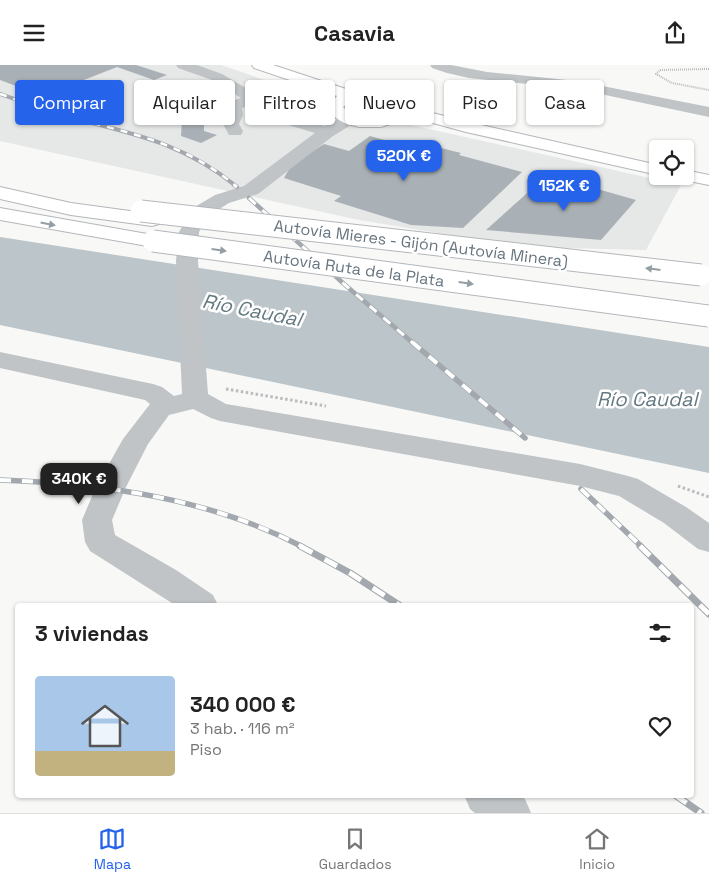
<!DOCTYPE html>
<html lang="es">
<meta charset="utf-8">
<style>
body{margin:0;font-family:"Space Grotesk",sans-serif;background:#f6f6f6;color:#222;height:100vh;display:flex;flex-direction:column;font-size:19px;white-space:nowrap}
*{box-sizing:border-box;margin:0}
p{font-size:16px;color:#767676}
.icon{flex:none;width:28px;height:28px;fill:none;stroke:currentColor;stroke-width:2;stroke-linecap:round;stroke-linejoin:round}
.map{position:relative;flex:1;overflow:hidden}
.drawer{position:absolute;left:15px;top:538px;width:679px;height:195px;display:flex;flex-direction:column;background:#fff;border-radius:5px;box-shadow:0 1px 4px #0004}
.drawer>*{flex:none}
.top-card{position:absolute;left:15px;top:15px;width:680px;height:45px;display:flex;gap:10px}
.buttons{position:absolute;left:649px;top:75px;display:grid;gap:10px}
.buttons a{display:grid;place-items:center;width:45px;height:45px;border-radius:5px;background:#fff;box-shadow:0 1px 4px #0004;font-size:25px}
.price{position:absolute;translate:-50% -42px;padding:0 11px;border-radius:10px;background:#2563eb;color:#fff;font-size:16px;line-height:32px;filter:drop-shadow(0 1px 2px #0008)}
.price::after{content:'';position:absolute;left:50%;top:30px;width:15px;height:11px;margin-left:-8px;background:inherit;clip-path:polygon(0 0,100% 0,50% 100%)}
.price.active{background:#222;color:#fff}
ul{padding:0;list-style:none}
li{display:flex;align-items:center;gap:15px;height:125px;padding:0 20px}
li span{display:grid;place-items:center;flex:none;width:140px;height:100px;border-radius:5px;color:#555}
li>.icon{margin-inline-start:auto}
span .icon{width:60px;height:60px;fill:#fffc;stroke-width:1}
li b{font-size:21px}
h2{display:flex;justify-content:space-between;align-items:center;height:60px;padding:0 20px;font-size:21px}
.tag{padding:0 18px;border-radius:5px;background:#fff;box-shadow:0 1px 4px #0004;font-size:18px;line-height:45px}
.tag.active{background:#2563eb;color:#fff}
header{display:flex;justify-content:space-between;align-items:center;height:65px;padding:0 20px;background:#fff;font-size:22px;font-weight:700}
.tab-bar{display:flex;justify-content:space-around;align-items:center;height:70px;border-top:1px solid #e0e0e0;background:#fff;font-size:14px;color:#767676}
.tab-bar a{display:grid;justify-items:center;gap:2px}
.tab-bar .active{color:#2563eb}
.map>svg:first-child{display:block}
.built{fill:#e6e7e7}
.water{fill:#bcc5ca}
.building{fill:#aab1b6}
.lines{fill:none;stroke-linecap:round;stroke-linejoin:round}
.highway-casing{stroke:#b3b7ba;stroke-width:2}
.path-far1{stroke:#babdbf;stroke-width:2;stroke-dasharray:1 1;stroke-linecap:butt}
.path{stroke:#babdbf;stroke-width:3;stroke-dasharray:2.5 2.5;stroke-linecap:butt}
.minor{fill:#c0c4c7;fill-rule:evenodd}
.highway{fill:#fff;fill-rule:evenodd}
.rail-far3-casing{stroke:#a2a8ad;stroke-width:4}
.rail-far2-casing{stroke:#a2a8ad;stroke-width:4.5}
.rail-far1-casing{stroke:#a2a8ad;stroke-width:5.5}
.rail-casing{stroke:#a2a8ad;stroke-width:7}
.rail-far3{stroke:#fff;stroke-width:2.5;stroke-dasharray:7;stroke-linecap:butt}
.rail-far2{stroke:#fff;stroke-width:3;stroke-dasharray:9;stroke-linecap:butt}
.rail-far1{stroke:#fff;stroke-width:4;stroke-dasharray:11;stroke-linecap:butt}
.rail{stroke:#fff;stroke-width:5;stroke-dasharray:14;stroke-linecap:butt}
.highway-bridge-casing{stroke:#b3b7ba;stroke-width:23;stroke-linecap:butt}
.highway-bridge{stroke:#fff;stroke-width:21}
.oneway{fill:#949ea5}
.labels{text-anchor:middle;stroke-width:5;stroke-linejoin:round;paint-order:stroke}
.far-street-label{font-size:16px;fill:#66747f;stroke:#fff}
.water-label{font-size:20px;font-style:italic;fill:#657980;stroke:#fff}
</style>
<header><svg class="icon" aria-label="menu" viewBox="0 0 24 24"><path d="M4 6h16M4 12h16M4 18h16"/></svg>Casavia<svg class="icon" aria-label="share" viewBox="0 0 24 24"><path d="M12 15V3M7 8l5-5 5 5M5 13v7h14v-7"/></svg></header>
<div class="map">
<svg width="709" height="748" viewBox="0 0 709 748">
<rect width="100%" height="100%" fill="#f8f8f6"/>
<polygon class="built" points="0,0 221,0 366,50 681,120 646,185 522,182 359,155 0,76"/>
<polygon class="water" points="0,172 709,282 709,408 0,260"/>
<g class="building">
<polygon points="0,0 136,0 167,10 154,15 117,2 43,31 0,15"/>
<polygon points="201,44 216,49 204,55 204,66 217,70 201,78 181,71 182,53"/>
<polygon points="370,71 408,82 395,92 421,99 441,83 461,88 459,90 522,107 463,163 411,160 334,136 341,131 284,113 292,99 324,79 349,86"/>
<polygon points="545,112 585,124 587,121 636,135 601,175 486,165"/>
</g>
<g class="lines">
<defs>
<g id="highway">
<path d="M252,0H273L352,26L367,22L389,25L405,30L418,39L417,44L468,57L658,100V110L466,67L411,52L381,62H359L344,58L336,53L327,42L337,31L254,3ZM367,32L387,34L402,41L401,45C384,55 358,59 343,42L350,36Z"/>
<polygon points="685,105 709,110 709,120 679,114 677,111 685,111"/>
<polygon points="0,122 71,138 152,149 159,151 162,155 159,159 152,161 71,150 0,134"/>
<polygon points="0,143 153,170 160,172 163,176 160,180 153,182 0,155"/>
</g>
</defs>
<use href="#highway" class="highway-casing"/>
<polyline class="path-far1" points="709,4 660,5 656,9 672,18 709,25"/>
<g class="path">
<polyline points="226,324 326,341"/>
<polyline points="678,421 709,432"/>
</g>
<g class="minor">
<polygon points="176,0 197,0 222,9 297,53 325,61 344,51 356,51 358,54 356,57 333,71 258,129 229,138 208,151 199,167 198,196 208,329 226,339 580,399 628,411 638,414 686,442 709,458 709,487 698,484 664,458 619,431 580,421 220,356 211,353 193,344 169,350 148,379 126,422 112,455 115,470 176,505 213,530 218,540 175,540 90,486 85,477 82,455 96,422 123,374 150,339 145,335 0,303 0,287 153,319 162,322 174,331 182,329 176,196 179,167 193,143 215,130 244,121 315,68 285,59 252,40 242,43 243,50 239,59 243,66 241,70 229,70 223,59 227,50 226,42 200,32 163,25 158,24 156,21 158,18 163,17 209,25 235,35 241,33 212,15 178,3"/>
<polygon points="430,0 451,0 487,7 577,16 709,42 709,52 577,24 469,13 447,8 432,3"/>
<polygon points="464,730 520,730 525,734 531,748 475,748 470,744"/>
</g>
<use href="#highway" class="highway"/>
<defs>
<path id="rail-far3" d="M0,29C18,35 36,43 54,48C122,67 179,74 236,121"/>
<g id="rail-far2">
<polyline points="234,120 237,122"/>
<polyline points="249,133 344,219 413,278"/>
</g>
<g id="rail-far1">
<polyline points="412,277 525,373"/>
<path d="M0,415C105,419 209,433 303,482"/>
<polyline points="581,424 642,482"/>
</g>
<g id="rail">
<polyline points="300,481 350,508 399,540"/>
<polyline points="640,481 709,549"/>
<polyline points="675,730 701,748"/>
</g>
</defs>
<use href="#rail-far3" class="rail-far3-casing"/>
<use href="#rail-far2" class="rail-far2-casing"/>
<use href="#rail-far1" class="rail-far1-casing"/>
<use href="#rail" class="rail-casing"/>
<use href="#rail-far3" class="rail-far3"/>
<use href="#rail-far2" class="rail-far2"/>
<use href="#rail-far1" class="rail-far1"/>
<use href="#rail" class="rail"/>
<defs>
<g id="highway-bridge">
<polyline points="141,146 701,210"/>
<polyline points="153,176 709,251"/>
</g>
</defs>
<use href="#highway-bridge" class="highway-bridge-casing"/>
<use href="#highway-bridge" class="highway-bridge"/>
</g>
<defs><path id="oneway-solid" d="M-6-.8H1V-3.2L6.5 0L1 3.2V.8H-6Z" transform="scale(1.25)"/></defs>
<g class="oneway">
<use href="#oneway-solid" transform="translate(48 159) rotate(11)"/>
<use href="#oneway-solid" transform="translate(219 185) rotate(8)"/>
<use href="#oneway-solid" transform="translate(653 204) rotate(-173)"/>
<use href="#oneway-solid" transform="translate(466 218) rotate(8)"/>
</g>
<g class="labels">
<g class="far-street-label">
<text transform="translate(421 178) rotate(7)" y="6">Autovía Mieres - Gijón (Autovía Minera)</text>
<text transform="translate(354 203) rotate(8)" y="6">Autovía Ruta de la Plata</text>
</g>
<g class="water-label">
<text transform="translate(252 245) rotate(11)" y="7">Río Caudal</text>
<text x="647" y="341">Río Caudal</text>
</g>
</g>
</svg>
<div class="buttons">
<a><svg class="icon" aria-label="locate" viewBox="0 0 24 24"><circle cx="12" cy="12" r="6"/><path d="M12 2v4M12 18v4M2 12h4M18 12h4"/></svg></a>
</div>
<b class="price" style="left:404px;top:117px">520K €</b>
<b class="price" style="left:564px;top:147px">152K €</b>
<b class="price active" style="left:79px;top:440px">340K €</b>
<div class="top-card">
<a class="tag active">Comprar</a>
<a class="tag">Alquilar</a>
<a class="tag">Filtros</a>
<a class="tag">Nuevo</a>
<a class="tag">Piso</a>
<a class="tag">Casa</a>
</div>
<section class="drawer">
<h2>3 viviendas<svg class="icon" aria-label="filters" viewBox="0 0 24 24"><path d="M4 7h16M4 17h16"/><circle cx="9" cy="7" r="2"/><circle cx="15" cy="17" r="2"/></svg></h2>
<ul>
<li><span style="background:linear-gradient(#a9c7e8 75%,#c2b280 0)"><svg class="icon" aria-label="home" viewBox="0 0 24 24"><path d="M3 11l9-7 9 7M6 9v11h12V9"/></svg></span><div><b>340 000 €</b><p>3 hab. · 116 m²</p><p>Piso</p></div><svg class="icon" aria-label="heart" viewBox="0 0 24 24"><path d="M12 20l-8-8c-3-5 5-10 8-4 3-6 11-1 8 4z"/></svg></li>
</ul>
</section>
</div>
<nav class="tab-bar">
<a class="active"><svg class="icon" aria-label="map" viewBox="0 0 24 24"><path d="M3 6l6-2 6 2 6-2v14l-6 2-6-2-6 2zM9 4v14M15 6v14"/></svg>Mapa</a>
<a><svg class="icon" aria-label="saved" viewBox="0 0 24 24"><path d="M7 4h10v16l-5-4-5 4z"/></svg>Guardados</a>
<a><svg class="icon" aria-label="home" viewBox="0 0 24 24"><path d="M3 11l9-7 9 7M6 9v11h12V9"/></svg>Inicio</a>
</nav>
